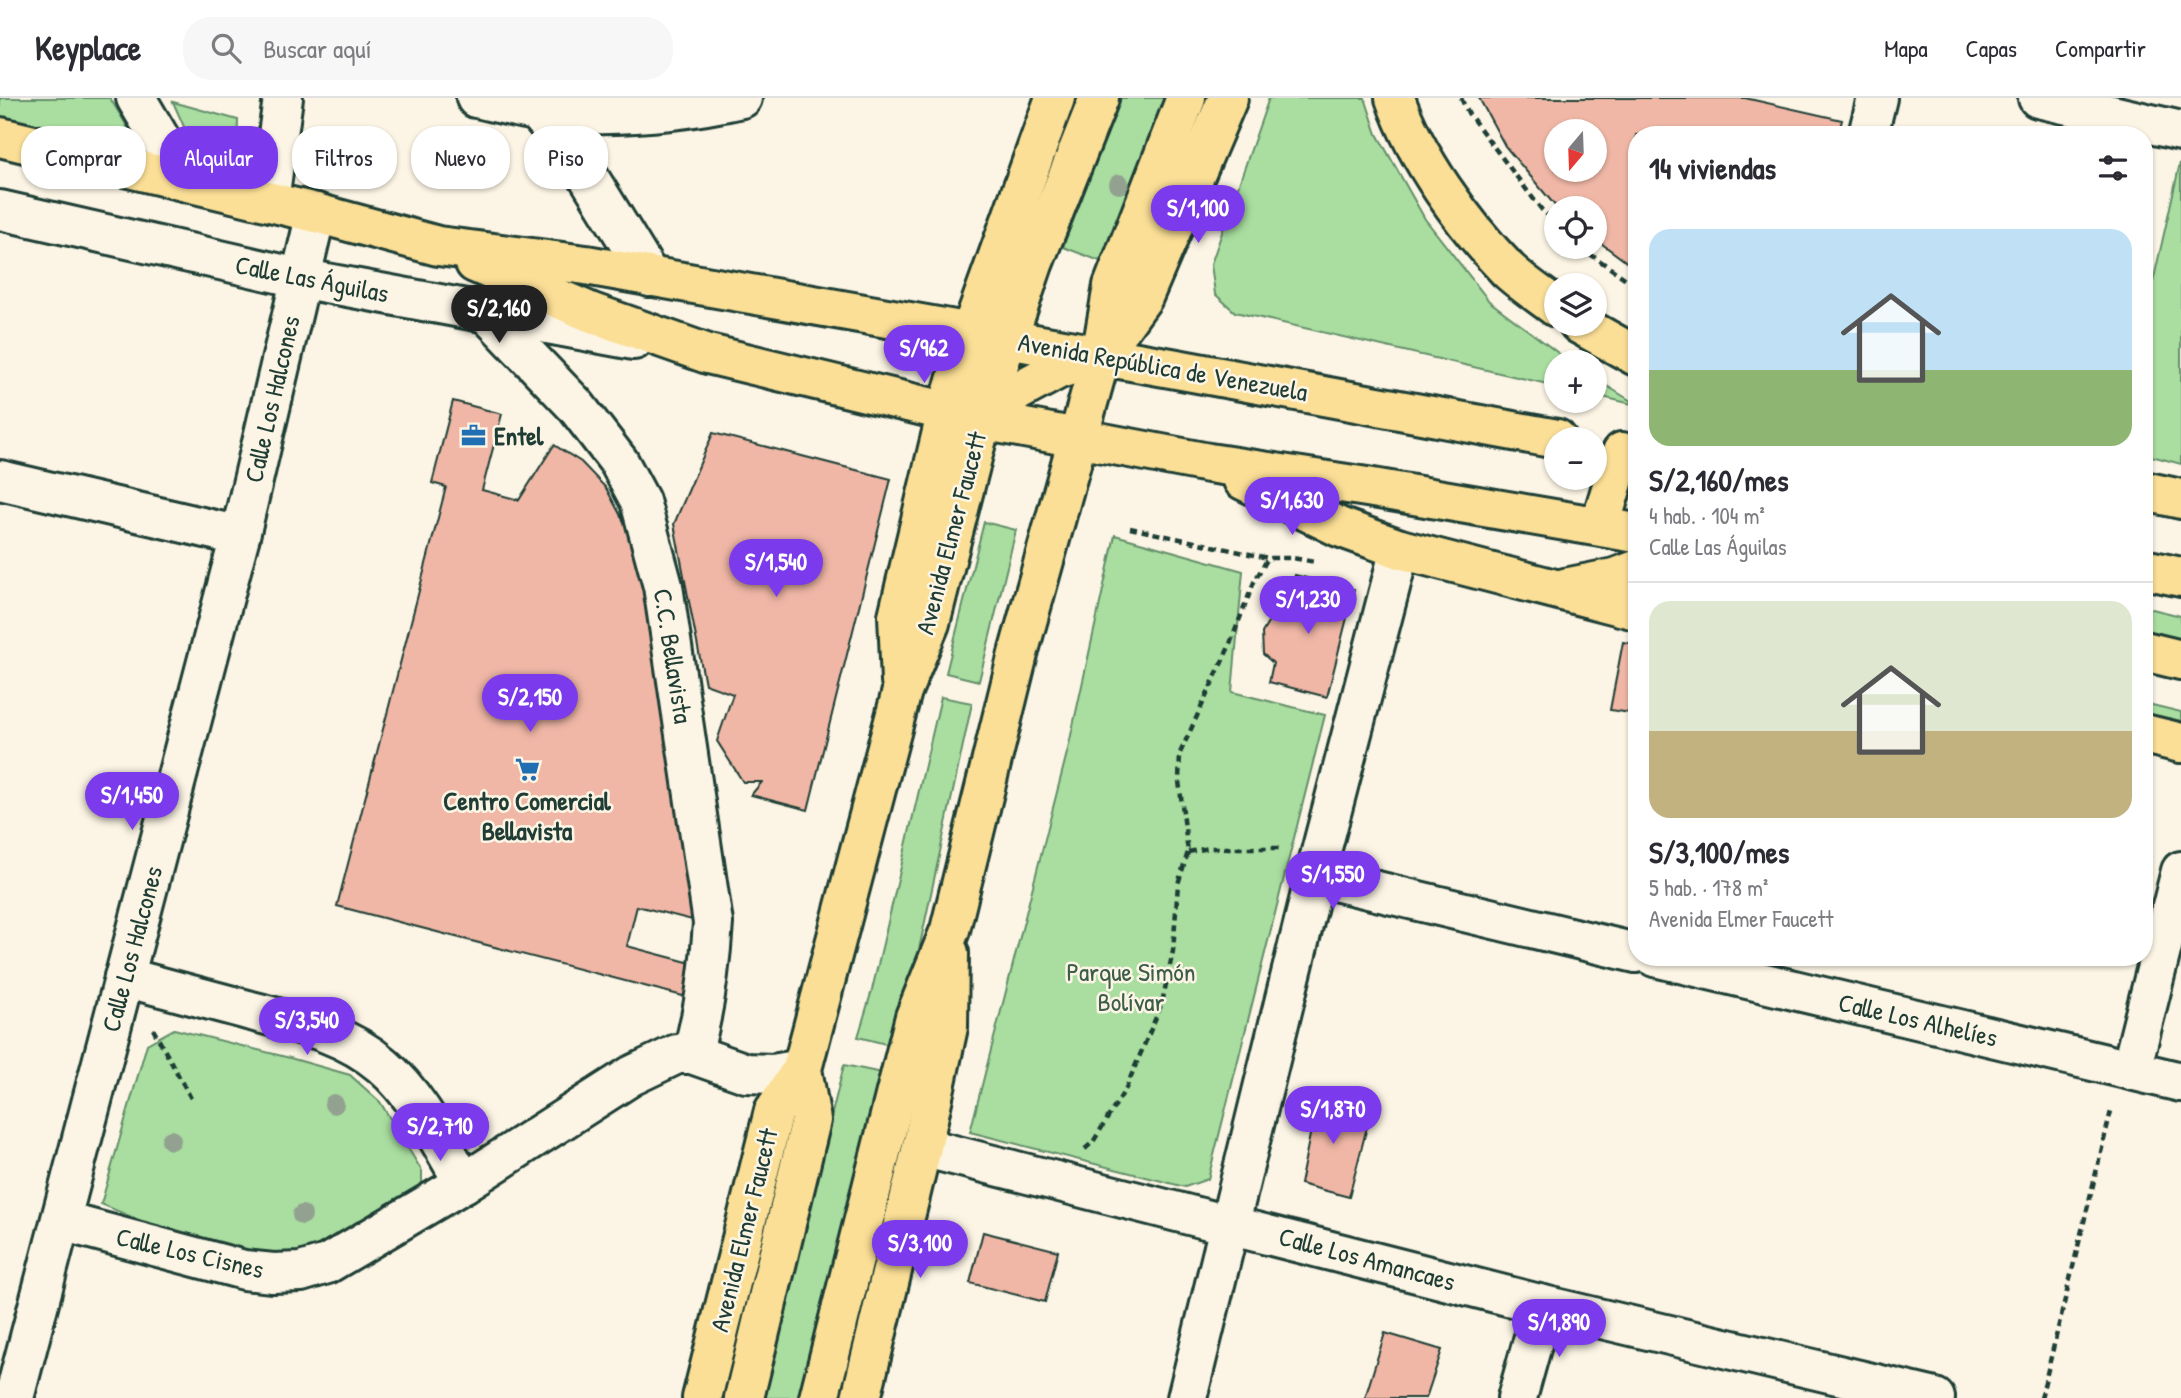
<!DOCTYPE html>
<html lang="es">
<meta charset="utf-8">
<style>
body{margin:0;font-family:"Patrick Hand",sans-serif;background:#f7f7f7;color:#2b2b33;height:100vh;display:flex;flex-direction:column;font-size:26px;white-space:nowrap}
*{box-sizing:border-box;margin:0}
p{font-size:23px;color:#7c7c81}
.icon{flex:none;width:38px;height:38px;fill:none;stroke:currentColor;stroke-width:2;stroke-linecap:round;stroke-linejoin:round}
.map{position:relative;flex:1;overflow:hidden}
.side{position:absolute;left:1628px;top:28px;width:525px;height:840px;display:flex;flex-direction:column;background:#fff;border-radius:28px;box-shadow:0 2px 5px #0004}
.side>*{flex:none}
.hud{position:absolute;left:21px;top:28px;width:665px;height:63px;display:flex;gap:14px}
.needle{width:46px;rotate:199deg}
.tools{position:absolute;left:1544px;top:21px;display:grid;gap:14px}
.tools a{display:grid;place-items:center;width:63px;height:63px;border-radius:50%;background:#fff;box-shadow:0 2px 5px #0004;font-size:35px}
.price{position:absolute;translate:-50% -60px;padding:0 16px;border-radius:24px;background:#7c3aed;color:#fff;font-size:23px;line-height:46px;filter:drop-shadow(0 2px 4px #0008)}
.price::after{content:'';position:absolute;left:50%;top:42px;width:21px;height:16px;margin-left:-10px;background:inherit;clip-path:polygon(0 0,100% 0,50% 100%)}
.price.active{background:#222;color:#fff}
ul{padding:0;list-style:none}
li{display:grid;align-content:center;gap:14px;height:371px;padding:0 21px}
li+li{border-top:2px solid #e1e1e2}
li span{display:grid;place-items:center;height:217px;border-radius:21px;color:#555}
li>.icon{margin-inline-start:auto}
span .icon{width:126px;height:126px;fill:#fffc;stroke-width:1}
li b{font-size:30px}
h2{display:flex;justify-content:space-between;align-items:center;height:84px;padding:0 21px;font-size:30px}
.chip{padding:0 24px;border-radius:28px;background:#fff;box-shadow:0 2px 5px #0004;font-size:24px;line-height:63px}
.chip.active{background:#7c3aed;color:#fff}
header{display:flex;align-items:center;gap:42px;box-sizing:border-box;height:98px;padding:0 35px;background:#fff;border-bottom:2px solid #e1e1e2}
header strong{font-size:33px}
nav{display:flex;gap:38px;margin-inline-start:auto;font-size:24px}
.search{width:490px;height:63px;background:#f7f7f7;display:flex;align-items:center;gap:18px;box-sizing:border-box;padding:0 24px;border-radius:28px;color:#7c7c81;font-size:26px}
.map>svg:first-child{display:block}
.green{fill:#a9dea0;stroke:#648e6a;stroke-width:2}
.building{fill:#f0b7a6;stroke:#1f3d34;stroke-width:2;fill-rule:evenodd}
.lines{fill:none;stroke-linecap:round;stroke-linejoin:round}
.minor-casing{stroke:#1f3d34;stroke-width:44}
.major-casing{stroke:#1f3d34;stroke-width:44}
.path{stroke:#1f3d34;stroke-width:4.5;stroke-dasharray:7 5;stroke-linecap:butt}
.minor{stroke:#fcf5e5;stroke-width:38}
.major{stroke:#fbdf96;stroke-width:38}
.tree{fill:#92a190}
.labels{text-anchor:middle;stroke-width:5;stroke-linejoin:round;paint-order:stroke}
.street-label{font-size:26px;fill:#1f3d34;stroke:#fcf5e5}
.poi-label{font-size:26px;font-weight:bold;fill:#1f3d34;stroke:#fcf5e5;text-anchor:start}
.park-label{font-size:26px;fill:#3b5d4a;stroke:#fcf5e5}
</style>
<header>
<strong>Keyplace</strong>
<div class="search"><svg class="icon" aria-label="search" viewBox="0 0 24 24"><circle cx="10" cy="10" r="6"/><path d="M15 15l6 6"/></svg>Buscar aquí</div>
<nav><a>Mapa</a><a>Capas</a><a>Compartir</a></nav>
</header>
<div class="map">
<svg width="2181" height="1300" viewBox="0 0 2181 1300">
<rect width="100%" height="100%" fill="#fcf5e5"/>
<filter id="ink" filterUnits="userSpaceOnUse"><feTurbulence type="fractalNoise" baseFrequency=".0143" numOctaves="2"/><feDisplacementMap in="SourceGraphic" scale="14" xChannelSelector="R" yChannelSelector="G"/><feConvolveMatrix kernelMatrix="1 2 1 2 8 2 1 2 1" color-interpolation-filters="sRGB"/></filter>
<g filter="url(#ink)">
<g class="green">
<polygon points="0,0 110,0 142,53 0,19"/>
<polygon points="1121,0 1169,0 1105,165 1063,149"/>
<polygon points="1269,0 1365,0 1377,36 1425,121 1489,203 1570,264 1556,264 1556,288 1235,214 1215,196 1211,166"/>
<polygon points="173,4 238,22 237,56 197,58"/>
<polygon points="2180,65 2181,65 2181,366 2144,356 2144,224"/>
<polygon points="1594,280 1636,306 1636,307 1594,297"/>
<polygon points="984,424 1016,432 979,583 946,575"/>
<polygon points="1115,437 1243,473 1232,594 1325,617 1208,1081 1185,1089 970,1034 1068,651"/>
<polygon points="2144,509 2181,518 2181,547 2144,539"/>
<polygon points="941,599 972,605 898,949 858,939 872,892"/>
<polygon points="2144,605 2181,614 2181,623 2144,615"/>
<polygon points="174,931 290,960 350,977 380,1004 422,1073 422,1093 303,1158 241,1157 160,1131 101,1106 147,946"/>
<polygon points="844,967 896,978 815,1300 761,1300"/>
</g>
<g class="building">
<path d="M1479,0H1745L1842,22L1838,37H1636V171L1594,140V110H1557L1505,48ZM1556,33H1594V72H1556Z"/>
<polygon points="453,303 502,316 482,392 519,402 554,347 581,364 606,390 637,448 708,826 637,808 627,848 710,870 702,903 337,808 446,389 432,385"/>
<polygon points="713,335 891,381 808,712 751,697 762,684 743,684 717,643 733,596 705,586 674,426"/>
<polygon points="1295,477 1354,492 1327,599 1269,584 1273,565 1263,556 1262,535 1272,518 1287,513"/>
<polygon points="1623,544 1636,546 1636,587 1631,615 1610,612"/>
<polygon points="1319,993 1344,993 1338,1012 1369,1021 1349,1099 1300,1086"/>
<polygon points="983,1134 1058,1153 1045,1204 970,1185"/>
<polygon points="1385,1235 1442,1252 1426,1300 1365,1300"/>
</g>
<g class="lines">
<defs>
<g id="minor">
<polyline points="136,0 185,83"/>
<path d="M476,0C497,4 518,11 539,13C607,20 675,15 742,0"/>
<polyline points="2038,0 2181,33"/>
<polyline points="537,13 577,60 650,179"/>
<polyline points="1868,37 1877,0"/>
<polyline points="269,103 283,0"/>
<polyline points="0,112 299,180 634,242"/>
<path d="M486,214L576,308L619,364L640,403L663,488L713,825C710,870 705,912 692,956"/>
<polyline points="0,382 240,438"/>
<polyline points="1314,778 1636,855"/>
<polyline points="1655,859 2181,984"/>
<path d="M124,879C164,890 204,900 244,911C291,924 343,933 382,967C418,998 440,1044 464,1085"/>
<polyline points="2131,972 2181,773"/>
<polyline points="922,1049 1543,1207 1935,1300"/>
<polyline points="61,1123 244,1172 273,1175 301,1174 327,1166 464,1085 631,978 677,956 692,956 746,975 773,976 802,971"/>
<polyline points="14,1300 240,438 316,115"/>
<polyline points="1187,1300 1322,750 1400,451"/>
<polyline points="1517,1300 1543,1207"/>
</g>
<g id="major">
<path d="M1395,0C1415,59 1465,128 1508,172C1522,185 1540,197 1556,209"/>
<polyline points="0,39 316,115 438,148 586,167 1171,270 1557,341"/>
<polyline points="475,165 592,215 708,256 982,322 1209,365 1367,389 1636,435"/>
<polyline points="1579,226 1636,258"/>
<polyline points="1106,250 1143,199 1228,0"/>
<polyline points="982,322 1018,293 1057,272 1099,258"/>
<polyline points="1243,382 1339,429 1400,451 1636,512"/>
<polyline points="2144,393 2181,401"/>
<polyline points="1600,428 1622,354"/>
<polyline points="2144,471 2181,479"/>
<polyline points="1565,490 1615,480 1636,472"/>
<polyline points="2144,553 2181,562"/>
<polyline points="901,583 898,518 947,313 970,236 1055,0"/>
<polyline points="2144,636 2181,645"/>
<polyline points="702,1300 774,1013 802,971"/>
<polyline points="744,1300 811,1022 802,971 902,593 930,525 987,301 1033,166 1099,0"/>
<polyline points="819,1300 915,919 950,832 1018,556 1101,258 1113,188 1186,0"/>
<polyline points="861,1300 922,1049 948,929 949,855"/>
</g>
</defs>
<use href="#minor" class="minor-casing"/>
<use href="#major" class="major-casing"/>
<g class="path">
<polyline points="1461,0 1468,15 1542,112 1556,125"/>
<polyline points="1580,149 1636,188"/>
<polyline points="1130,430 1268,460"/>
<polyline points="1188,754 1209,750 1282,750"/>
<polyline points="153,931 193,1004"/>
<polyline points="1085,1051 1093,1044 1126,990 1162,905 1173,853 1178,786 1188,754 1179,683 1180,655 1228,551 1254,484 1268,460 1293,460 1315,464"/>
<polyline points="2041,1300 2112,1009"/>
</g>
<use href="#minor" class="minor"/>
<use href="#major" class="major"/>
</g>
<g class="tree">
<circle cx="1119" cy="86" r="10"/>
<circle cx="334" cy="1006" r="10"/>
<circle cx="171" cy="1042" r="10"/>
<circle cx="302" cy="1117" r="10"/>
</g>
</g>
<defs>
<symbol id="office-bare" viewBox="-9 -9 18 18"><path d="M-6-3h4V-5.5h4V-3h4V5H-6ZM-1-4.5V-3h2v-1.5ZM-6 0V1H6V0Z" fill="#1f6fb2" stroke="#fcf5e5" stroke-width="2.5" paint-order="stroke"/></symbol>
<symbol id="supermarket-bare" viewBox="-9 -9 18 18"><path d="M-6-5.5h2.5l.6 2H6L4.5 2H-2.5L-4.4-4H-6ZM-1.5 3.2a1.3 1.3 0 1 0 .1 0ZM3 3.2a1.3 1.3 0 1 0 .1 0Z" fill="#1f6fb2" stroke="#fcf5e5" stroke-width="2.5" paint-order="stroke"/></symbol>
</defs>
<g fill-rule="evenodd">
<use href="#office-bare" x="456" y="320" width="35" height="35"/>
<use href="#supermarket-bare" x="510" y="654" width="35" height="35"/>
</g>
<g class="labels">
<g class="street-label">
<text transform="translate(312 181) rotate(11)" y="9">Calle Las Águilas</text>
<text transform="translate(1163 269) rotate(10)" y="9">Avenida República de Venezuela</text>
<text transform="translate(272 301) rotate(-77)" y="9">Calle Los Halcones</text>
<text transform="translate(951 435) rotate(-75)" y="9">Avenida Elmer Faucett</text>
<text transform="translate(673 558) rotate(81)" y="9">C.C. Bellavista</text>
<text transform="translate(132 851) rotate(-75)" y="9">Calle Los Halcones</text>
<text transform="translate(1918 922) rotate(13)" y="9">Calle Los Alhelíes</text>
<text transform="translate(744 1132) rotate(-76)" y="9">Avenida Elmer Faucett</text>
<text transform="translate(190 1155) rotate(13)" y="9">Calle Los Cisnes</text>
<text transform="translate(1367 1161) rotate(15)" y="9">Calle Los Amancaes</text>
</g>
<g class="poi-label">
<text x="494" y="347">Entel</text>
<text x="527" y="712" text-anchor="middle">Centro Comercial<tspan x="527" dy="30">Bellavista</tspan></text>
</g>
<g class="park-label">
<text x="1131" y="883">Parque Simón<tspan x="1131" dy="30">Bolívar</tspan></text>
</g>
</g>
</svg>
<div class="tools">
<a><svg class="needle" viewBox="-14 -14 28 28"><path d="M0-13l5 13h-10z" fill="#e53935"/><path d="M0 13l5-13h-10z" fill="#7c7c81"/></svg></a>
<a><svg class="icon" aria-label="locate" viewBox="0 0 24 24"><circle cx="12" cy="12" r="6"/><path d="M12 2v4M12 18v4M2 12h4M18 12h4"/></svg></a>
<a><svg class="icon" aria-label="layers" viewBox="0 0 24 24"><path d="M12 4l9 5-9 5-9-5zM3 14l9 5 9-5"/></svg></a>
<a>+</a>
<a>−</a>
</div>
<b class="price" style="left:1198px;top:147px">S/1,100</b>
<b class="price active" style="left:499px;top:247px">S/2,160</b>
<b class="price" style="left:924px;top:287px">S/962</b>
<b class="price" style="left:1292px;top:439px">S/1,630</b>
<b class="price" style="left:776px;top:501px">S/1,540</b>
<b class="price" style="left:1308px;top:538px">S/1,230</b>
<b class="price" style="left:530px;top:636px">S/2,150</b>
<b class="price" style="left:132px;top:734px">S/1,450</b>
<b class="price" style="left:1333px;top:813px">S/1,550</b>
<b class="price" style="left:307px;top:959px">S/3,540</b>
<b class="price" style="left:1333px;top:1048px">S/1,870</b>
<b class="price" style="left:440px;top:1065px">S/2,710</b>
<b class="price" style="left:920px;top:1182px">S/3,100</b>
<b class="price" style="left:1559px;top:1261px">S/1,890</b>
<div class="hud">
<a class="chip">Comprar</a>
<a class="chip active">Alquilar</a>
<a class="chip">Filtros</a>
<a class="chip">Nuevo</a>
<a class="chip">Piso</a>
</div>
<section class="side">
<h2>14 viviendas<svg class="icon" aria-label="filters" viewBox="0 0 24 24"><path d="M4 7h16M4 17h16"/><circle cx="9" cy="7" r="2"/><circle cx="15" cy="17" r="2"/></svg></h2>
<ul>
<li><span style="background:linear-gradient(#bfe0f5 65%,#8fb573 0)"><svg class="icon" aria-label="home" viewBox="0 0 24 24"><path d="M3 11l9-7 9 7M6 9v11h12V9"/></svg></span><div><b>S/2,160/mes</b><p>4 hab. · 104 m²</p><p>Calle Las Águilas</p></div></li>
<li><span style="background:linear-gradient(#dfe7d0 60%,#c2b280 0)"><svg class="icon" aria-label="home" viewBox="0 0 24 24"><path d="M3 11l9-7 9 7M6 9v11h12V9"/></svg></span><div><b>S/3,100/mes</b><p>5 hab. · 178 m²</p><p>Avenida Elmer Faucett</p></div></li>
</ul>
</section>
</div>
